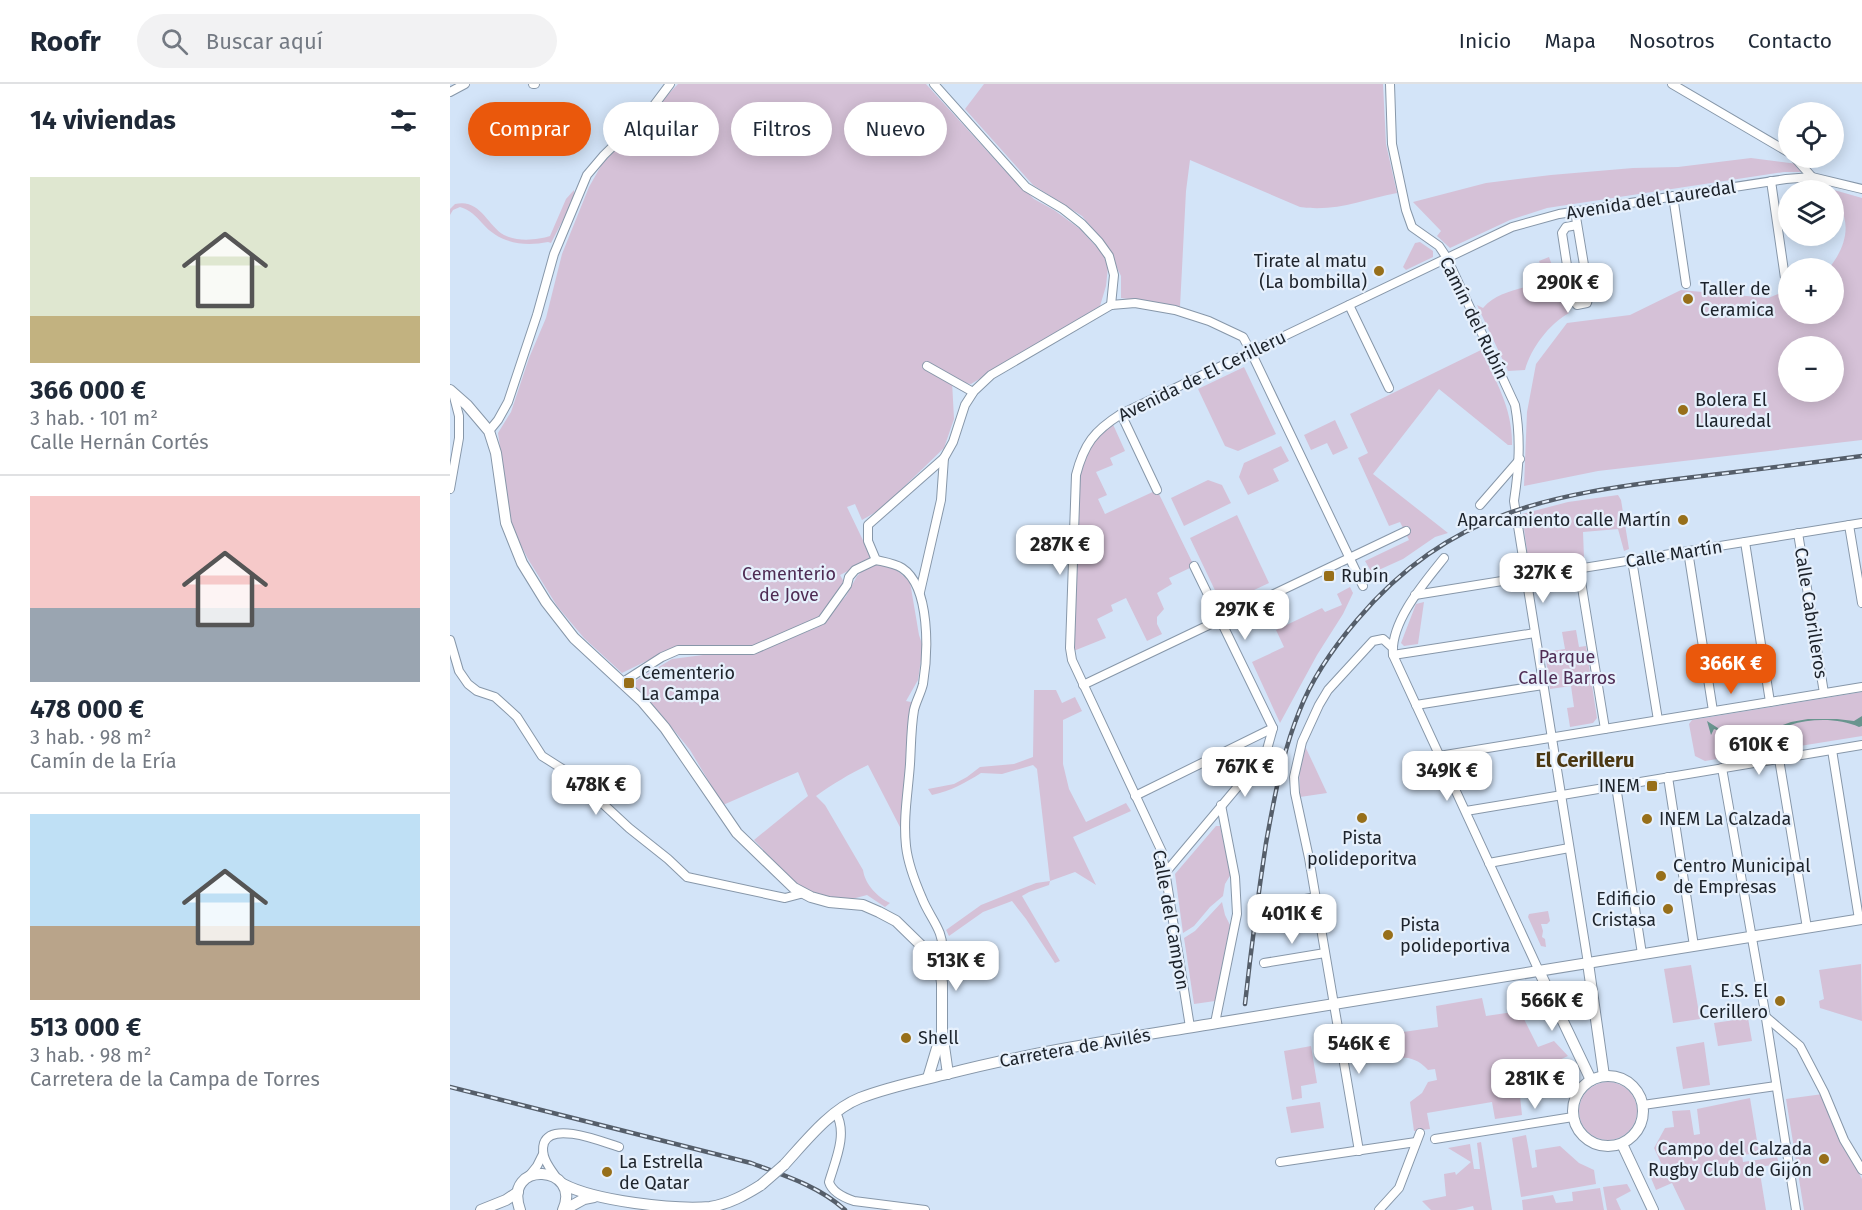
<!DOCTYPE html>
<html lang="es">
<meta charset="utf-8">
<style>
body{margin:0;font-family:"Fira Sans",sans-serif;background:#f2f2f3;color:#1f2937;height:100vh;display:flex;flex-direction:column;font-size:22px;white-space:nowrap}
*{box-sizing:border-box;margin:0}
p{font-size:20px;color:#747a83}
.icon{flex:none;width:33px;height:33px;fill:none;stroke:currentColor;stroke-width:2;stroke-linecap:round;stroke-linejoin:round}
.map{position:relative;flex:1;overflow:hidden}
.details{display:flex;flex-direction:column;background:#fff;width:450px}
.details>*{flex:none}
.hud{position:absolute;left:18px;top:18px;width:570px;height:54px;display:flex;gap:12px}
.controls{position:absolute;left:1328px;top:18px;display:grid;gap:12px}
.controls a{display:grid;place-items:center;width:66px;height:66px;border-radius:50%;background:#fff;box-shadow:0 3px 15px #0003;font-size:30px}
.price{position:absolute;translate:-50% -51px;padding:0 14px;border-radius:12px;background:#fff;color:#222;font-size:20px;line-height:39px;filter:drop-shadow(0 2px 3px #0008)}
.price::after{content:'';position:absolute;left:50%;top:36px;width:18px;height:14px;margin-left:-9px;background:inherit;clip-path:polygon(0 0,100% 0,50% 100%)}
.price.selected{background:#ea580c;color:#fff}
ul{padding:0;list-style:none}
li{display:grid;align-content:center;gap:12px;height:318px;padding:0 30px}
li+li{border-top:2px solid #e0e1e3}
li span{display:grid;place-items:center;height:186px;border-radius:0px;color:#555}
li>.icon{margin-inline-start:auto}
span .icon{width:108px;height:108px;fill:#fffc;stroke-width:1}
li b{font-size:26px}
h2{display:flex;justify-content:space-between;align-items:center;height:72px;padding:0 30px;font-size:26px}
.pill{padding:0 21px;border-radius:27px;background:#fff;box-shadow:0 3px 15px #0003;font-size:21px;line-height:54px}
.pill.selected{background:#ea580c;color:#fff}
header{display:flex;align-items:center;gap:36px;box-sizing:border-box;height:84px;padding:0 30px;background:#fff;border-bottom:2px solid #e0e1e3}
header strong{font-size:28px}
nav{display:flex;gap:33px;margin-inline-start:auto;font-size:21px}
.search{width:420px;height:54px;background:#f2f2f3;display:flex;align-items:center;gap:15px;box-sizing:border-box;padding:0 21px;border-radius:33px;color:#747a83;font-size:22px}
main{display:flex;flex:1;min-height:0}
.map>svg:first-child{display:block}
.green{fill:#d5c1d7;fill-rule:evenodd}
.water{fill:#69958f}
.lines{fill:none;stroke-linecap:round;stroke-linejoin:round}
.minor-casing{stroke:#8797a9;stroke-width:10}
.tertiary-casing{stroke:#8797a9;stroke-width:12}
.minor{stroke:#fff;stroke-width:8}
.tertiary{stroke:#fff;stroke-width:10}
.rail-casing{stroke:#555e6a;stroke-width:4.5}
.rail{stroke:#e6f0fc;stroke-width:2;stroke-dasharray:7;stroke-linecap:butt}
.tertiary-bridge-casing{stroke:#8797a9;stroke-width:12;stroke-linecap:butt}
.tertiary-bridge{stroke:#fff;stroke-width:10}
.poi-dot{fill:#976f1a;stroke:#e6f0fc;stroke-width:2}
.labels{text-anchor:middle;stroke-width:4.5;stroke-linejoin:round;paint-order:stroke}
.street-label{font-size:18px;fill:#1d232b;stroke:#e6f0fc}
.poi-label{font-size:18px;fill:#1d232b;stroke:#e6f0fc;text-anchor:start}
.park-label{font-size:18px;fill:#4f2c54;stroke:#e6f0fc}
.neighbourhood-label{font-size:20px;font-weight:bold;fill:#4c3812;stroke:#e6f0fc}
</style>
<header>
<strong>Roofr</strong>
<div class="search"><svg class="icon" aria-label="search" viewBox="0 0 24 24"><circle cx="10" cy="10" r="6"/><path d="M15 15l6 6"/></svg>Buscar aquí</div>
<nav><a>Inicio</a><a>Mapa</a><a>Nosotros</a><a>Contacto</a></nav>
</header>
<main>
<section class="details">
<h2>14 viviendas<svg class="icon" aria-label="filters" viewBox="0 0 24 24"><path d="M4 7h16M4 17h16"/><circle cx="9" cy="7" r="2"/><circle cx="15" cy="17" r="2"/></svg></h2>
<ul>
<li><span style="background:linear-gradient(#dfe7d0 75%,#c2b280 0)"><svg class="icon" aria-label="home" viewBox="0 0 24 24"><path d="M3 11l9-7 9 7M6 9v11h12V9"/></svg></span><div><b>366 000 €</b><p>3 hab. · 101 m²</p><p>Calle Hernán Cortés</p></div></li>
<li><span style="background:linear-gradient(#f6c9c9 60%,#9aa5b1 0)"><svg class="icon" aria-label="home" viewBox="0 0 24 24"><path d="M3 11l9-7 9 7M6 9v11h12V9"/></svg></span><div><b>478 000 €</b><p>3 hab. · 98 m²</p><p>Camín de la Ería</p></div></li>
<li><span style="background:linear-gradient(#bfe0f5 60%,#b9a48a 0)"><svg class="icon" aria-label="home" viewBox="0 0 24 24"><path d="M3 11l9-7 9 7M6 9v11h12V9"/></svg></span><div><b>513 000 €</b><p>3 hab. · 98 m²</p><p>Carretera de la Campa de Torres</p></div></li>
</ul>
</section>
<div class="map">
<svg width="1412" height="1126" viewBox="0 0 1412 1126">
<rect width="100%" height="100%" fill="#d3e4f8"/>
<g class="green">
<polygon points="228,0 476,0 559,91 584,115 604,126 630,145 653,170 658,183 656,202 650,222 521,300 502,297 504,335 494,364 431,425 412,436 405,420 397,423 422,475 390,491 395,500 368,535 301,563 227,562 172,589 134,554 107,522 78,475 61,442 48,349 61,328 79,274 96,234 112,170 139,103 152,80"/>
<path d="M534,0H933L936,60L947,109C912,116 886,128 850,123L740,76L736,107L730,223L671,214V192L655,159L632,132L583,101L515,25Z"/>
<polygon points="1301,74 1348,80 1356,88 1334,88 1097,124 1060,136 1000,164 987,152 991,147 963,118 1036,99 1101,91 1183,84 1228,83"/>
<path d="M1370,102L1412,114V356L1148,387L1074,402L1077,328L1086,280L1117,239L1180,231L1231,206L1318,214L1338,206V230H1383V184H1379C1393,167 1402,144 1390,123C1387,116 1383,114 1383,106H1375ZM1338,262H1383V308H1338Z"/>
<path d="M124,106V115L101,159L98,158C73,163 49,159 32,139C26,132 20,126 10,123L3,126L0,131V125L5,120C30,114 37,141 54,151C67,158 88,156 100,152L116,115Z"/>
<polygon points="970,158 983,167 983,173 956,186 953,183 965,159"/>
<path d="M1099,173L1119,229C1099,240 1081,264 1075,286L1058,287L1027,221L1033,224C1044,211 1058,208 1075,203L1076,207H1079L1098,201L1089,177Z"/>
<path d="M1031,266C1046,297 1063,326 1062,361H1058L989,305L923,390L998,449L985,453L953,475L922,489L915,477L959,456L950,438L939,442L908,374L918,369L900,330Z"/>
<polygon points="794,283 826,350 788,367 775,362 748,305"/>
<polygon points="661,336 675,367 660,374 663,381 646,388 657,411 648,415 655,430 707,406 744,482 719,494 722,500 707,509 714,525 707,533 707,540 712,550 697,557 676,514 661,521 663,527 647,535 656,554 621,568 630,374"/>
<polygon points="885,336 898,364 883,371 877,359 861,366 854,351"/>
<polygon points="831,362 839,377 823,385 829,397 798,411 789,393 794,379"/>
<polygon points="758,396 772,401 781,419 734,442 721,414"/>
<polygon points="1168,411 1171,416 1179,465 1174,467 1168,445 1133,448 1134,474 1086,482 1085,475 1078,474 1072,430 1118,418"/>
<polygon points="787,431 819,499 772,521 740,454"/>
<path d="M427,480H436L449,488L460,498L469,551L473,563L468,596L456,617L461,618L451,745L418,681C399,690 383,700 366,712L375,721L413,786C415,800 427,813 440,819L435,823L417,811L402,815L378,814L359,809L345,799L304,756L358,712L348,688L273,721L240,666L210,629L182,599L222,575L253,571H300L368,543L396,512L407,492L417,482Z"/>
<polygon points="900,503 903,509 893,530 867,571 830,639 802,578 834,563 826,546 872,524 875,528 892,521 887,510"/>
<polygon points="974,518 968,560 954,562 951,559 966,520"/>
<polygon points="1126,546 1129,563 1136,562 1147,634 1143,639 1120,643 1117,624 1124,623 1121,602 1100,605 1095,568 1115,565 1112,548"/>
<path d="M584,606H606L612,619L625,613L632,627L613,636V680L619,705L636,738L676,719L681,727L623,753L646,801L625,788L600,797L599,801L579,808L572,812L610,877L605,879L576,835L562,817L533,828L499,852L496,846L531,821L586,799L600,797L587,685L583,681L552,690L531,689C515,699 501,707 482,711L478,705L504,700L517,693L530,683L564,680L583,673Z"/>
<polygon points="1412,608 1412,652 1255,677 1245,672 1239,640 1242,636"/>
<polygon points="855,662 877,709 850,713 849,682"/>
<polygon points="766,742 770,742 781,790 775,800 773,812 760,823 744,842 733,849 725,790"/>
<polygon points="772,818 775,831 780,841 765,917 744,920 734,854 745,847"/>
<polygon points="1098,827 1100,837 1097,840 1091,840 1093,847 1092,853 1095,855 1096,863 1091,862 1078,833 1079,830"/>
<polygon points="1411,880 1412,937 1370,924 1369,917 1374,915 1369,886"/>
<polygon points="1241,881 1250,935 1223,939 1214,885"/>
<path d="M1032,914L1036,932L1070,927L1088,963L1104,957L1118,972L1083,988L1081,999L1069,1003L1072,1031L1045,1035L1042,1018L977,1029L980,1045L964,1047L960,1018L972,1009L978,998L987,996L985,985L978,986C963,969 947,973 928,977L925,952L988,943L986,922Z"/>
<polygon points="1298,934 1302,957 1268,962 1264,939"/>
<polygon points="1254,958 1260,1001 1233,1005 1226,963"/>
<polygon points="861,962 867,999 851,1002 852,1014 842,1016 834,967"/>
<circle cx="1158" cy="1027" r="29"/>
<polygon points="1373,1010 1391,1055 1412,1095 1412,1126 1354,1126 1336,1015"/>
<polygon points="1300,1014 1309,1069 1292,1071 1293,1078 1327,1073 1329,1080 1309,1083 1316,1126 1235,1126 1222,1099 1206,1106 1198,1087 1212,1081 1204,1064 1215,1044 1224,1043 1222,1027 1240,1026 1244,1051 1250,1050 1247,1025"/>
<polygon points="870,1018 874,1044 841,1049 836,1023"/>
<polygon points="1076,1051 1082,1084 1087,1083 1085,1066 1110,1062 1129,1079 1144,1086 1146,1100 1071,1113 1062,1054"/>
<polygon points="1031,1058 1042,1126 1024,1126 1023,1122 1006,1126 981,1126 972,1117 996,1112 994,1090 1005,1088 1006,1091 1021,1078 998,1064 1020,1060 1024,1085 1030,1085 1027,1059"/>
<polygon points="1177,1100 1181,1107 1166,1115 1171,1126 1157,1126 1153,1103"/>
<polygon points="1150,1104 1154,1126 1073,1126 1072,1116 1103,1111 1106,1119 1123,1117 1122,1108"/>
</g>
<path class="water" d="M1412,632V642L1409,643C1390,634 1361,634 1340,641C1336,642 1333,645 1328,647C1309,655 1283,653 1264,645L1261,651L1257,637L1271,646L1295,648L1316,647L1341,638L1358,635H1387L1404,637Z"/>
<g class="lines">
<defs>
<g id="minor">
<polyline points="83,0 85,0"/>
<polyline points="484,0 576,103 613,125 632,140 649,158 659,172 664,191 661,221"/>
<path d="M940,0L942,60L956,126L962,143L989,162L997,174L1065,321C1071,354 1069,384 1064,417L1138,879"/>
<polyline points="1222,0 1338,68"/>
<polyline points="0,8 15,0"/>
<polyline points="1345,74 1362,93"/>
<polyline points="1321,97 1337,208"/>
<polyline points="1223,112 1236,200"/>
<polyline points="1125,127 1139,211 1137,219 1127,221 1122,214 1112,149 1116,143 1127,141"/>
<polyline points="899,221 939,304"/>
<polyline points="477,282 523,308"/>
<polyline points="671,330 707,406"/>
<polyline points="39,347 48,336 58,318 87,231 104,170 137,91 154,71 202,24 220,0"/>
<polyline points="0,405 9,354 9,332 3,309"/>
<polyline points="1030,421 1070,375"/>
<polyline points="1399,441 1412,519"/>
<polyline points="1348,449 1374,609"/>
<polyline points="1295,458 1320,618"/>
<polyline points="1238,467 1263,627"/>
<path d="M994,474C974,499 940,538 943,571L1089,887"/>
<polyline points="1182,476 1208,636"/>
<polyline points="1129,485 1155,645"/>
<polyline points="470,508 491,416 494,374"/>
<polyline points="965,511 1412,439"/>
<polyline points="0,556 9,587 18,600 27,607 45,613 55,622 67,633 92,672 122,691 179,744 218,775 237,793 335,814 354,809"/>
<polyline points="943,571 1085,549"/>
<polyline points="173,598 212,573 228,566 303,566 372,536 397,501 399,493 405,486 426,476"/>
<polyline points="633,601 956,447"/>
<polyline points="966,621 1093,601"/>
<polyline points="1382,666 1409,835"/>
<polyline points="989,672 1412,603"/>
<polyline points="1329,675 1357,844"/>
<polyline points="1272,684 1315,928 1346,1126"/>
<polyline points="1218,693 1244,862"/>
<polyline points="1166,702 1192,870"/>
<polyline points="685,712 823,644"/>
<polyline points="1016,727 1412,661"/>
<polyline points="1039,779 1119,764"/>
<polyline points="716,788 816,669 823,644 744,482"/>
<polyline points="823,821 866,813"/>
<path d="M485,875L492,868C495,847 479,833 472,814C465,798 458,780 456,762C453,734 458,708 460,680C461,663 461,643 464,626C466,617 471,609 473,600C478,570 481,503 452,484C444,479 435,478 426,476L418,457V441L494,374L503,358L515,321L524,307L541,291L661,221L685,219L725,226L759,237L793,253L801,268L913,502"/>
<polyline points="814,879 875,869"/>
<polyline points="1316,933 1350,962 1374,1008 1394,1056 1412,1086"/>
<polyline points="765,939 787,830 785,793 771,721"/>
<path d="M740,943L712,768L622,576L620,564L626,391C634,360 644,347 671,330L1062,143L1109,130L1336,95L1362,93L1412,105"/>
<polyline points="1193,1021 1326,1002"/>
<path d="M386,1029C398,1050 385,1077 379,1098C382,1108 395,1114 404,1117L475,1126"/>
<polyline points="985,1055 1123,1033"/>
<polyline points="909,1067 859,774 845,709 844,693 852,658 869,621 878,606 923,557 933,555 943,564"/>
<polyline points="830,1078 966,1058"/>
<polyline points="79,1092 87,1082 93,1070"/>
<path d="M106,1093C99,1083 90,1072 94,1059C102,1037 153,1058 169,1063"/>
<polyline points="929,1126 949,1104 970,1049"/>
</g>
<g id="tertiary">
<polyline points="0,306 17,321 39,347 46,369 56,439 72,479 96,518 124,554 192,617 215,644 287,749 344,804 361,813 379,818 413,821 429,828 446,837 485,875 490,884 492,899 492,948 498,990"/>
<polyline points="1138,879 1154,992"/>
<polyline points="1089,887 1141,996"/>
<circle cx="1158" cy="1027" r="35"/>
<polyline points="478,994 490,954"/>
<polyline points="1172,1060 1203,1126"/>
<path d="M334,1081C356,1057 380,1026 410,1014C438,1003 468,997 497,990C586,967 677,954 767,939C982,903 1197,870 1412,835"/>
<path d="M113,1100C145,1117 224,1126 260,1123C279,1120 295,1111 311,1101"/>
<polyline points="31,1126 56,1116 68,1108"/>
<path d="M70,1126C52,1075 133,1081 113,1126"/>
<polyline points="114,1126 134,1115 144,1113"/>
</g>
</defs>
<use href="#minor" class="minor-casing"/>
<use href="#tertiary" class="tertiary-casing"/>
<use href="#minor" class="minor"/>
<use href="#tertiary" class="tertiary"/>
<defs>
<g id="rail">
<path d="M795,920C801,866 808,812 816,759C824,715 832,670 849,628C862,594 883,564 907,536C999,427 1102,410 1236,394C1295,387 1353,380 1412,372"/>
<path d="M0,1003L301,1079C333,1091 369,1102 395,1126"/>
</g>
</defs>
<use href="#rail" class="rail-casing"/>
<use href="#rail" class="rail"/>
<defs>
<polyline id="tertiary-bridge" points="311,1101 334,1081"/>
</defs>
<use href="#tertiary-bridge" class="tertiary-bridge-casing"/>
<use href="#tertiary-bridge" class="tertiary-bridge"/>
</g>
<g class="poi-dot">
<circle cx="929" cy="187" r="6"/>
<circle cx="1238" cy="215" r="6"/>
<circle cx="1233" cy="326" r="6"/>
<circle cx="1233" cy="436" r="6"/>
<rect x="873" y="486" width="12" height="12" rx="3"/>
<rect x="173" y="593" width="12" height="12" rx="3"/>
<rect x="1196" y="696" width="12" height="12" rx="3"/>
<circle cx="912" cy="734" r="6"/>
<circle cx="1197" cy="735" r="6"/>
<circle cx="1211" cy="792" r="6"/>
<circle cx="1218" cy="825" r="6"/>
<circle cx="938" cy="851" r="6"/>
<circle cx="1330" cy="917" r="6"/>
<circle cx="456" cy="954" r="6"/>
<circle cx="1374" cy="1075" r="6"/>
<circle cx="157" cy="1088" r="6"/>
</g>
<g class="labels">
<g class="street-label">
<text transform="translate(1201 116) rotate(-9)" y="6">Avenida del Lauredal</text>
<text transform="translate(1024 234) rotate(64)" y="6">Camín del Rubín</text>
<text transform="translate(752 292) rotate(-26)" y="6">Avenida de El Cerilleru</text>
<text transform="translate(1224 470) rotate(-9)" y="6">Calle Martín</text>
<text transform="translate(1361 529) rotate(81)" y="6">Calle Cabrilleros</text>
<text transform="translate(721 836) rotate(80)" y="6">Calle del Campon</text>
<text transform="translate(625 964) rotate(-10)" y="6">Carretera de Avilés</text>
</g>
<g class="poi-label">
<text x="917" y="183" text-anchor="end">Tirate al matu<tspan x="917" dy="21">(La bombilla)</tspan></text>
<text x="1250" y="211">Taller de<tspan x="1250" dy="21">Ceramica</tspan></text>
<text x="1245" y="322">Bolera El<tspan x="1245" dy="21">Llauredal</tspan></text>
<text x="1221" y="442" text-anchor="end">Aparcamiento calle Martín</text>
<text x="891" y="498">Rubín</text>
<text x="191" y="595">Cementerio<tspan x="191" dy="21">La Campa</tspan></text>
<text x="1190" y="708" text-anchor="end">INEM</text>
<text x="1209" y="741">INEM La Calzada</text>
<text x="912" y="760" text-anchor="middle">Pista<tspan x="912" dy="21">polideporitva</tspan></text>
<text x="1223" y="788">Centro Municipal<tspan x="1223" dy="21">de Empresas</tspan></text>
<text x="1206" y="821" text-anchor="end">Edificio<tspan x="1206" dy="21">Cristasa</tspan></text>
<text x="950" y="847">Pista<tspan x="950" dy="21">polideportiva</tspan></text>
<text x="1318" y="913" text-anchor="end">E.S. El<tspan x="1318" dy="21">Cerillero</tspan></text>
<text x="468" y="960">Shell</text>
<text x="1362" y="1071" text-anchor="end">Campo del Calzada<tspan x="1362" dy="21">Rugby Club de Gijón</tspan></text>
<text x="169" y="1084">La Estrella<tspan x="169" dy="21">de Qatar</tspan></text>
</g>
<g class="park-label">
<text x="339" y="496">Cementerio<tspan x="339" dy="21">de Jove</tspan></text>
<text x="1117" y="579">Parque<tspan x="1117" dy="21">Calle Barros</tspan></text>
</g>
<g class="neighbourhood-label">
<text x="1135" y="683">El Cerilleru</text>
</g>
</g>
</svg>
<div class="controls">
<a><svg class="icon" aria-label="locate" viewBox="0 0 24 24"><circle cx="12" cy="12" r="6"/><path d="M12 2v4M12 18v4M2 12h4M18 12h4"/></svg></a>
<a><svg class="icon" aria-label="layers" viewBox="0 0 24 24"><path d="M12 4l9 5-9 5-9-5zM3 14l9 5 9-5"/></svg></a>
<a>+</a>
<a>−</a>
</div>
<b class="price" style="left:1118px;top:230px">290K €</b>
<b class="price" style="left:610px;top:492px">287K €</b>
<b class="price" style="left:1093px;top:520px">327K €</b>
<b class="price" style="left:795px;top:557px">297K €</b>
<b class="price selected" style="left:1281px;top:611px">366K €</b>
<b class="price" style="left:1309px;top:692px">610K €</b>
<b class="price" style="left:795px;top:714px">767K €</b>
<b class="price" style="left:997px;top:718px">349K €</b>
<b class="price" style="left:146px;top:732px">478K €</b>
<b class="price" style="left:842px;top:861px">401K €</b>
<b class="price" style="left:506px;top:908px">513K €</b>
<b class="price" style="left:1102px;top:948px">566K €</b>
<b class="price" style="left:909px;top:991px">546K €</b>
<b class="price" style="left:1085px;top:1026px">281K €</b>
<div class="hud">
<a class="pill selected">Comprar</a>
<a class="pill">Alquilar</a>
<a class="pill">Filtros</a>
<a class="pill">Nuevo</a>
</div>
</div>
</main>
